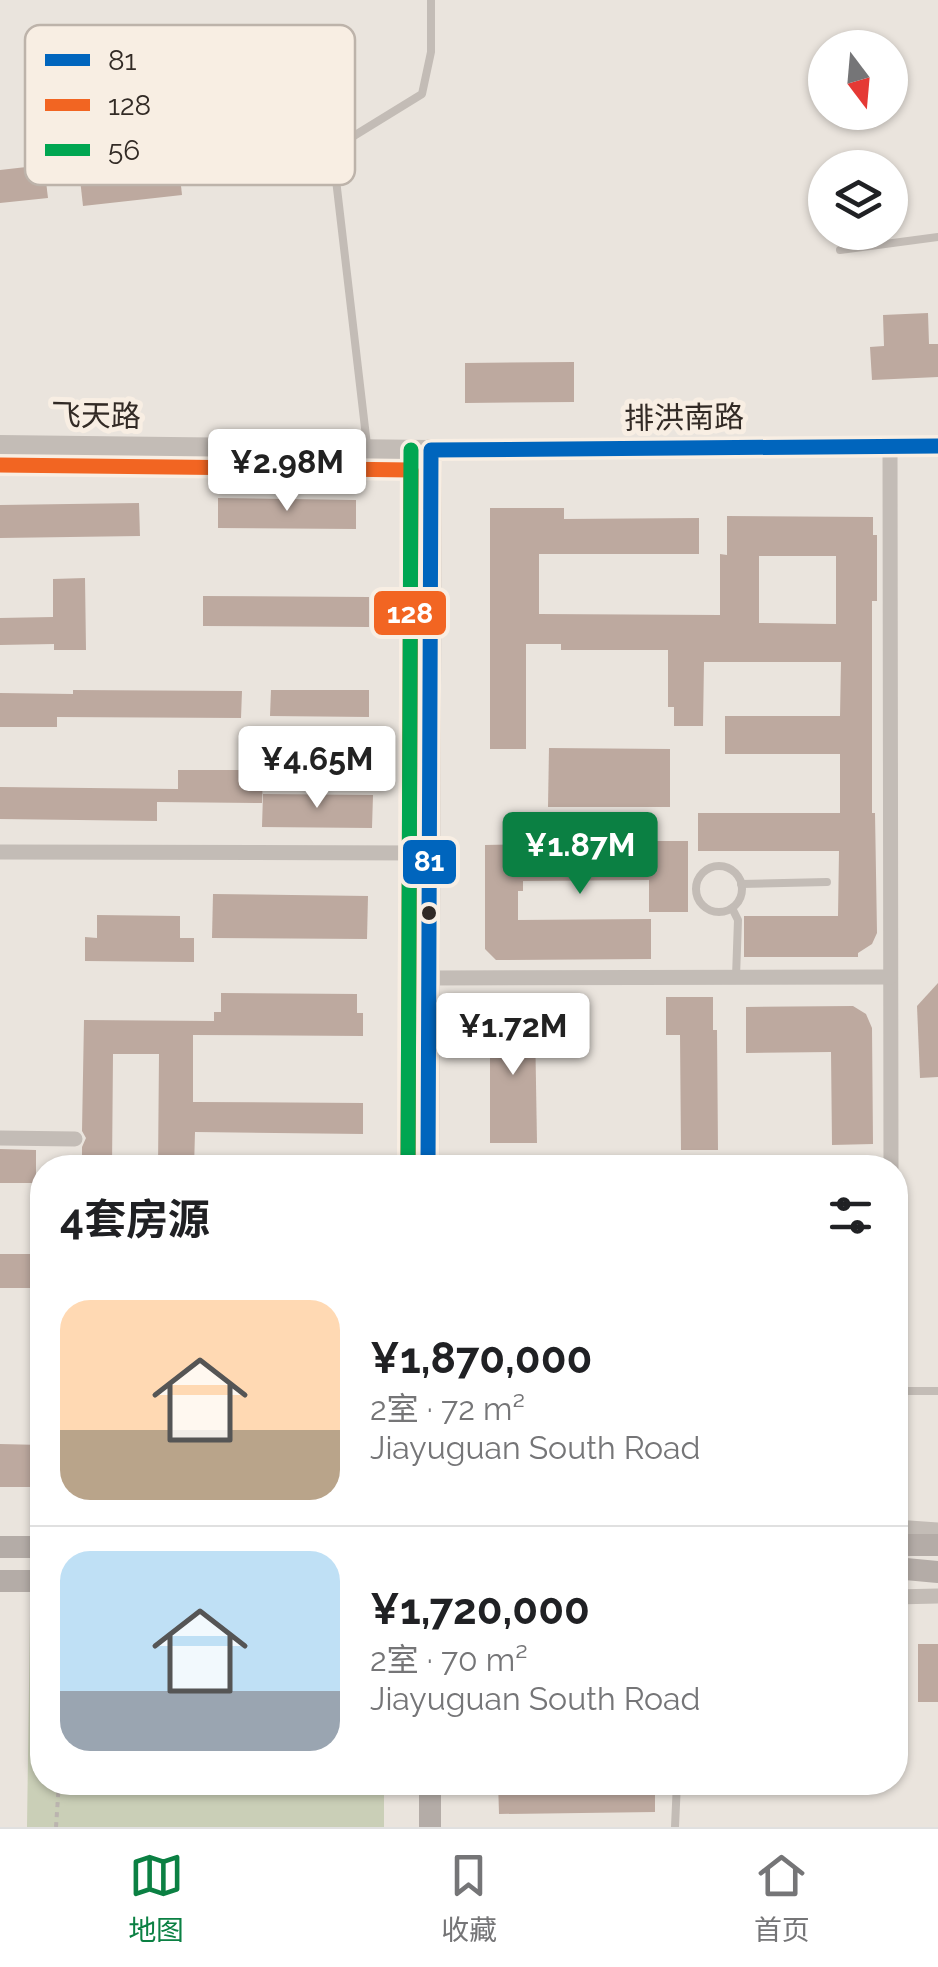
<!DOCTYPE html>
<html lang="zh">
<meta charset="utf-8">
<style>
body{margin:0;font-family:Raleway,"Noto Sans SC",sans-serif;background:#f2f2f2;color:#202124;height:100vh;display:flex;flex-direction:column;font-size:38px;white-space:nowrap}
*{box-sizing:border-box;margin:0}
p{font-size:32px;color:#757577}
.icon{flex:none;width:55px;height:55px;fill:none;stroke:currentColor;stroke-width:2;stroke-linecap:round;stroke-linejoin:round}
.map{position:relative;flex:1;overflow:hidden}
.side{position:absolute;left:30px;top:1155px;width:878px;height:640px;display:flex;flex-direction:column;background:#fff;border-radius:40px;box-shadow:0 2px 8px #0004}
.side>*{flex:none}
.needle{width:65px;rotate:164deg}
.fabs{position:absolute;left:808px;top:30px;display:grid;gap:20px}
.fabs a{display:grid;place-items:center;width:100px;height:100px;border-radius:50%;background:#fff;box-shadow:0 2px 8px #0004;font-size:50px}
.price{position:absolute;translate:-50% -85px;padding:0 22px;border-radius:10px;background:#fff;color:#222;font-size:32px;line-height:65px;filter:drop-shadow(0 2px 5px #0008)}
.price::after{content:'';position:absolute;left:50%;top:60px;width:30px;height:22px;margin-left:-15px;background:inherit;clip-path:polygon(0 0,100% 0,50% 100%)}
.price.current{background:#0b8043;color:#fff}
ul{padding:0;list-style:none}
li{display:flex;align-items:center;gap:30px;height:250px;padding:0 30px}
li+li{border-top:2px solid #e0e0e0}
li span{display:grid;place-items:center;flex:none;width:280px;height:200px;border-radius:30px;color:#555}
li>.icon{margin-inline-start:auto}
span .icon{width:120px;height:120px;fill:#fffc;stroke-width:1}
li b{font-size:42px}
h2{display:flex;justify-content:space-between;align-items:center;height:120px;padding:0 30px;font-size:42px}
.tab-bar{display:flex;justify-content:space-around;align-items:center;height:140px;border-top:2px solid #e0e0e0;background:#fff;font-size:28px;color:#757577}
.tab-bar a{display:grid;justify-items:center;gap:5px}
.tab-bar .current{color:#0b8043}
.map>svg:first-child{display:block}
.green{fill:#cacfb7}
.building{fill:#bda99f;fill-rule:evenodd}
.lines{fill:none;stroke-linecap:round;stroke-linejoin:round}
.path{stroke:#bbb4af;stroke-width:4;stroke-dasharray:5 5;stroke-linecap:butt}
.service{stroke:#c3bcb6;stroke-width:8}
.minor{stroke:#c3bcb6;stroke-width:15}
.tertiary{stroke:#c3bcb6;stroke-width:20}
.secondary{stroke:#b4aca7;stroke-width:22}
.bus-1-casing{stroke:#f8eee3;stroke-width:22}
.bus-2-casing{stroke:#f8eee3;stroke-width:22}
.bus-3-casing{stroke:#f8eee3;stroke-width:22}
.bus-1{stroke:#0065bd;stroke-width:15}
.bus-2{stroke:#f26522;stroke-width:15}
.bus-3{stroke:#00a651;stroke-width:15}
.bus-dot{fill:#322a25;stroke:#f8eee3;stroke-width:4}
.labels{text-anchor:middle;stroke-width:10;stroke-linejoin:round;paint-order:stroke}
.street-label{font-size:30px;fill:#322a25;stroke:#f8eee3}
.key{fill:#f8eee3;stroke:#bdb3aa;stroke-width:2.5}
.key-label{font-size:28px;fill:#322a25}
.line-badge{stroke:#f8eee3;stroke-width:4}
.badge-label{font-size:28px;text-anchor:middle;font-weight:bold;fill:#fff}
</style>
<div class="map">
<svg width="938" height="1827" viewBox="0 0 938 1827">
<rect width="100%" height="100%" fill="#eae4dd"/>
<polygon class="green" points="30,1616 42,1616 42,1782 384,1783 384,1827 27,1827"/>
<g class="building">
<polygon points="178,158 182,195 83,206 79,170"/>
<polygon points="44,165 48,198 0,203 0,170"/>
<polygon points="928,313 929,344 938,344 938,377 872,380 870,347 884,346 883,315"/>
<polygon points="574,362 574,402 465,403 465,363"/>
<polygon points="218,498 356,500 356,529 218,528"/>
<polygon points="139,503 140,536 0,538 0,505"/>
<path d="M490,508H564V519L699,518V554H539V614L720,615V554L727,555V516L873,517V535H877V601H872V813H875L877,933L872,944L858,953V957H744V916H838L839,851H698V813H840V754H725V716H840L841,662H704L703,726H674V707H668V650H561V644H526V749H490ZM759,556H836V624L759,623Z"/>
<polygon points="85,578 86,650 54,650 54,644 0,645 0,618 53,617 53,579"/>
<polygon points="203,596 369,597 369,627 203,626"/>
<polygon points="73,690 242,691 241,718 57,717 57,727 0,727 0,693 73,694"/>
<polygon points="271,690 369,690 369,717 270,716"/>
<polygon points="549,748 670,749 670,807 548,807"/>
<polygon points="178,770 263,770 262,803 157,802 157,821 0,819 0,787 178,789"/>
<polygon points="263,794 373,795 372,828 262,827"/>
<polygon points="540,841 688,841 688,912 649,912 649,880 523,881 523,891 518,891 518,920 651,919 651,959 496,960 485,949 485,845 540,844"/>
<polygon points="213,894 368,896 367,939 212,938"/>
<polygon points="97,915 180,916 180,938 194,938 194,962 85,961 85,937 97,938"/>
<polygon points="938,983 938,1077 920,1078 917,1006"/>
<polygon points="221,993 357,994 357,1013 363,1013 363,1036 193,1035 193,1102 363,1103 363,1134 195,1132 194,1168 158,1168 159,1054 113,1054 112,1168 82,1168 82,1147 86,1138 82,1131 84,1020 214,1021 214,1012 221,1012"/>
<polygon points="666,997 713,997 713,1030 717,1030 718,1150 681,1150 680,1035 666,1035"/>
<polygon points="853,1006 866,1014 872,1028 873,1144 832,1145 831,1052 746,1053 746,1007"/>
<polygon points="512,1007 527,1012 535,1024 537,1143 490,1143 490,1025 498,1012"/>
<polygon points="0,1149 36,1150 36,1183 0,1183"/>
<rect x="0" y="1254" width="37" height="34"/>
<polygon points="0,1444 42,1445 42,1487 0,1487"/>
<rect x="918" y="1644" width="20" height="58"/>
<polygon points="498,1782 655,1782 655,1812 499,1814"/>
</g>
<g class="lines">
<polyline class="path" points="56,1827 59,1782"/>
<g class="service">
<polyline points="840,250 938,237"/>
<polyline points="367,445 333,154 344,142 422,94 431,52 431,0"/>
<circle cx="719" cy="889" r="23"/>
<polyline points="741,884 827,882"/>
<polyline points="732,908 738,920 736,977"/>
<polyline points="895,1391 938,1391"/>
<polyline points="898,1667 899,1597"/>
<polyline points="675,1827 677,1782"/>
</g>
<g class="minor">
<polyline points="890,446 891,1168"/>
<polyline points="0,852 428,853"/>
<polyline points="428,978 890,977"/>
<polyline points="0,1138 75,1139"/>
<polyline points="895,1527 938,1530"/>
<polyline points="895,1597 938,1596"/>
</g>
<polyline class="tertiary" points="0,445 431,450 938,446"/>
<g class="secondary">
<polyline points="428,1168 431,450"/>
<polyline points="895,1545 938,1545"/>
<polyline points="0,1547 42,1547"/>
<polyline points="895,1568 938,1572"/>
<polyline points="0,1581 42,1581"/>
<polyline points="430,1782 430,1827"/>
</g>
<defs>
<polyline id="bus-1" points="428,1168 431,450 938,446"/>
<polyline id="bus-2" points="0,465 411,470 408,1168"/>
<polyline id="bus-3" points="408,1168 411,450"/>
</defs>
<use href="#bus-1" class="bus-1-casing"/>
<use href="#bus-2" class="bus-2-casing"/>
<use href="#bus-3" class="bus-3-casing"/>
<use href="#bus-1" class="bus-1"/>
<use href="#bus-2" class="bus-2"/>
<use href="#bus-3" class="bus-3"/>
</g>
<circle class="bus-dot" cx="429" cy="913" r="9"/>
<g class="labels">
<g class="street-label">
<text transform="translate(96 416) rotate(1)" y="10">飞天路</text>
<text transform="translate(684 418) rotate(-1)" y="10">排洪南路</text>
</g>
</g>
<rect x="25" y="25" width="330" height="160" rx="15" class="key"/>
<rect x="45" y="54" width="45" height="12" fill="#0065bd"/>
<rect x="45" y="99" width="45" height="12" fill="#f26522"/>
<rect x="45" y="144" width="45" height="12" fill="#00a651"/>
<g class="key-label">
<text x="108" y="70">81</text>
<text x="108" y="115">128</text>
<text x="108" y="160">56</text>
</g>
<g class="line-badge">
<rect x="372" y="589" width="76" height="48" rx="10" fill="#f26522"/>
<rect x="401" y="838" width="57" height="48" rx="10" fill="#0065bd"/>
</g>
<g class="badge-label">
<text x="410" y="623">128</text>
<text x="429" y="871">81</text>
</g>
</svg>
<div class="fabs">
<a><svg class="needle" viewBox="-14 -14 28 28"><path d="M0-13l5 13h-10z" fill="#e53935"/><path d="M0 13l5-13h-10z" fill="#757577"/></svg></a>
<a><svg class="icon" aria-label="layers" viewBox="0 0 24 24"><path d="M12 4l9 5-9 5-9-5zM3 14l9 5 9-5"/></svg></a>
</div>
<b class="price" style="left:287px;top:514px">¥2.98M</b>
<b class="price" style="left:317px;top:811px">¥4.65M</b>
<b class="price current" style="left:580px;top:897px">¥1.87M</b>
<b class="price" style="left:513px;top:1078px">¥1.72M</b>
<section class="side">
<h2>4套房源<svg class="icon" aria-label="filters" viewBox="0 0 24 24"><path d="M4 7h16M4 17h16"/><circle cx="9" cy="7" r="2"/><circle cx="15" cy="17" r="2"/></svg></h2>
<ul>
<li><span style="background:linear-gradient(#ffd9b3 65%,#b9a48a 0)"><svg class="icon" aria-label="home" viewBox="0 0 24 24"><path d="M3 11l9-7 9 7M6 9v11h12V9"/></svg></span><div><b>¥1,870,000</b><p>2室 · 72 m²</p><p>Jiayuguan South Road</p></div></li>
<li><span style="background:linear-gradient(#bfe0f5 70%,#9aa5b1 0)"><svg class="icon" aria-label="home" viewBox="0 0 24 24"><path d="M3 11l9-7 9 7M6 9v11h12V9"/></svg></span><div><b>¥1,720,000</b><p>2室 · 70 m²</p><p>Jiayuguan South Road</p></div></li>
</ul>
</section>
</div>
<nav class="tab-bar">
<a class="current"><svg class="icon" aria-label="map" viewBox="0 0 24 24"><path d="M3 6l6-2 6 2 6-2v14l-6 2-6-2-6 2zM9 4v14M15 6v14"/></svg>地图</a>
<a><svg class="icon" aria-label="saved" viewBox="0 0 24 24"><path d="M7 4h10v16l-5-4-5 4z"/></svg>收藏</a>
<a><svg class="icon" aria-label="home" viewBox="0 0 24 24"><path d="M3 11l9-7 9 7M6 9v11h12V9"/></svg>首页</a>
</nav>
